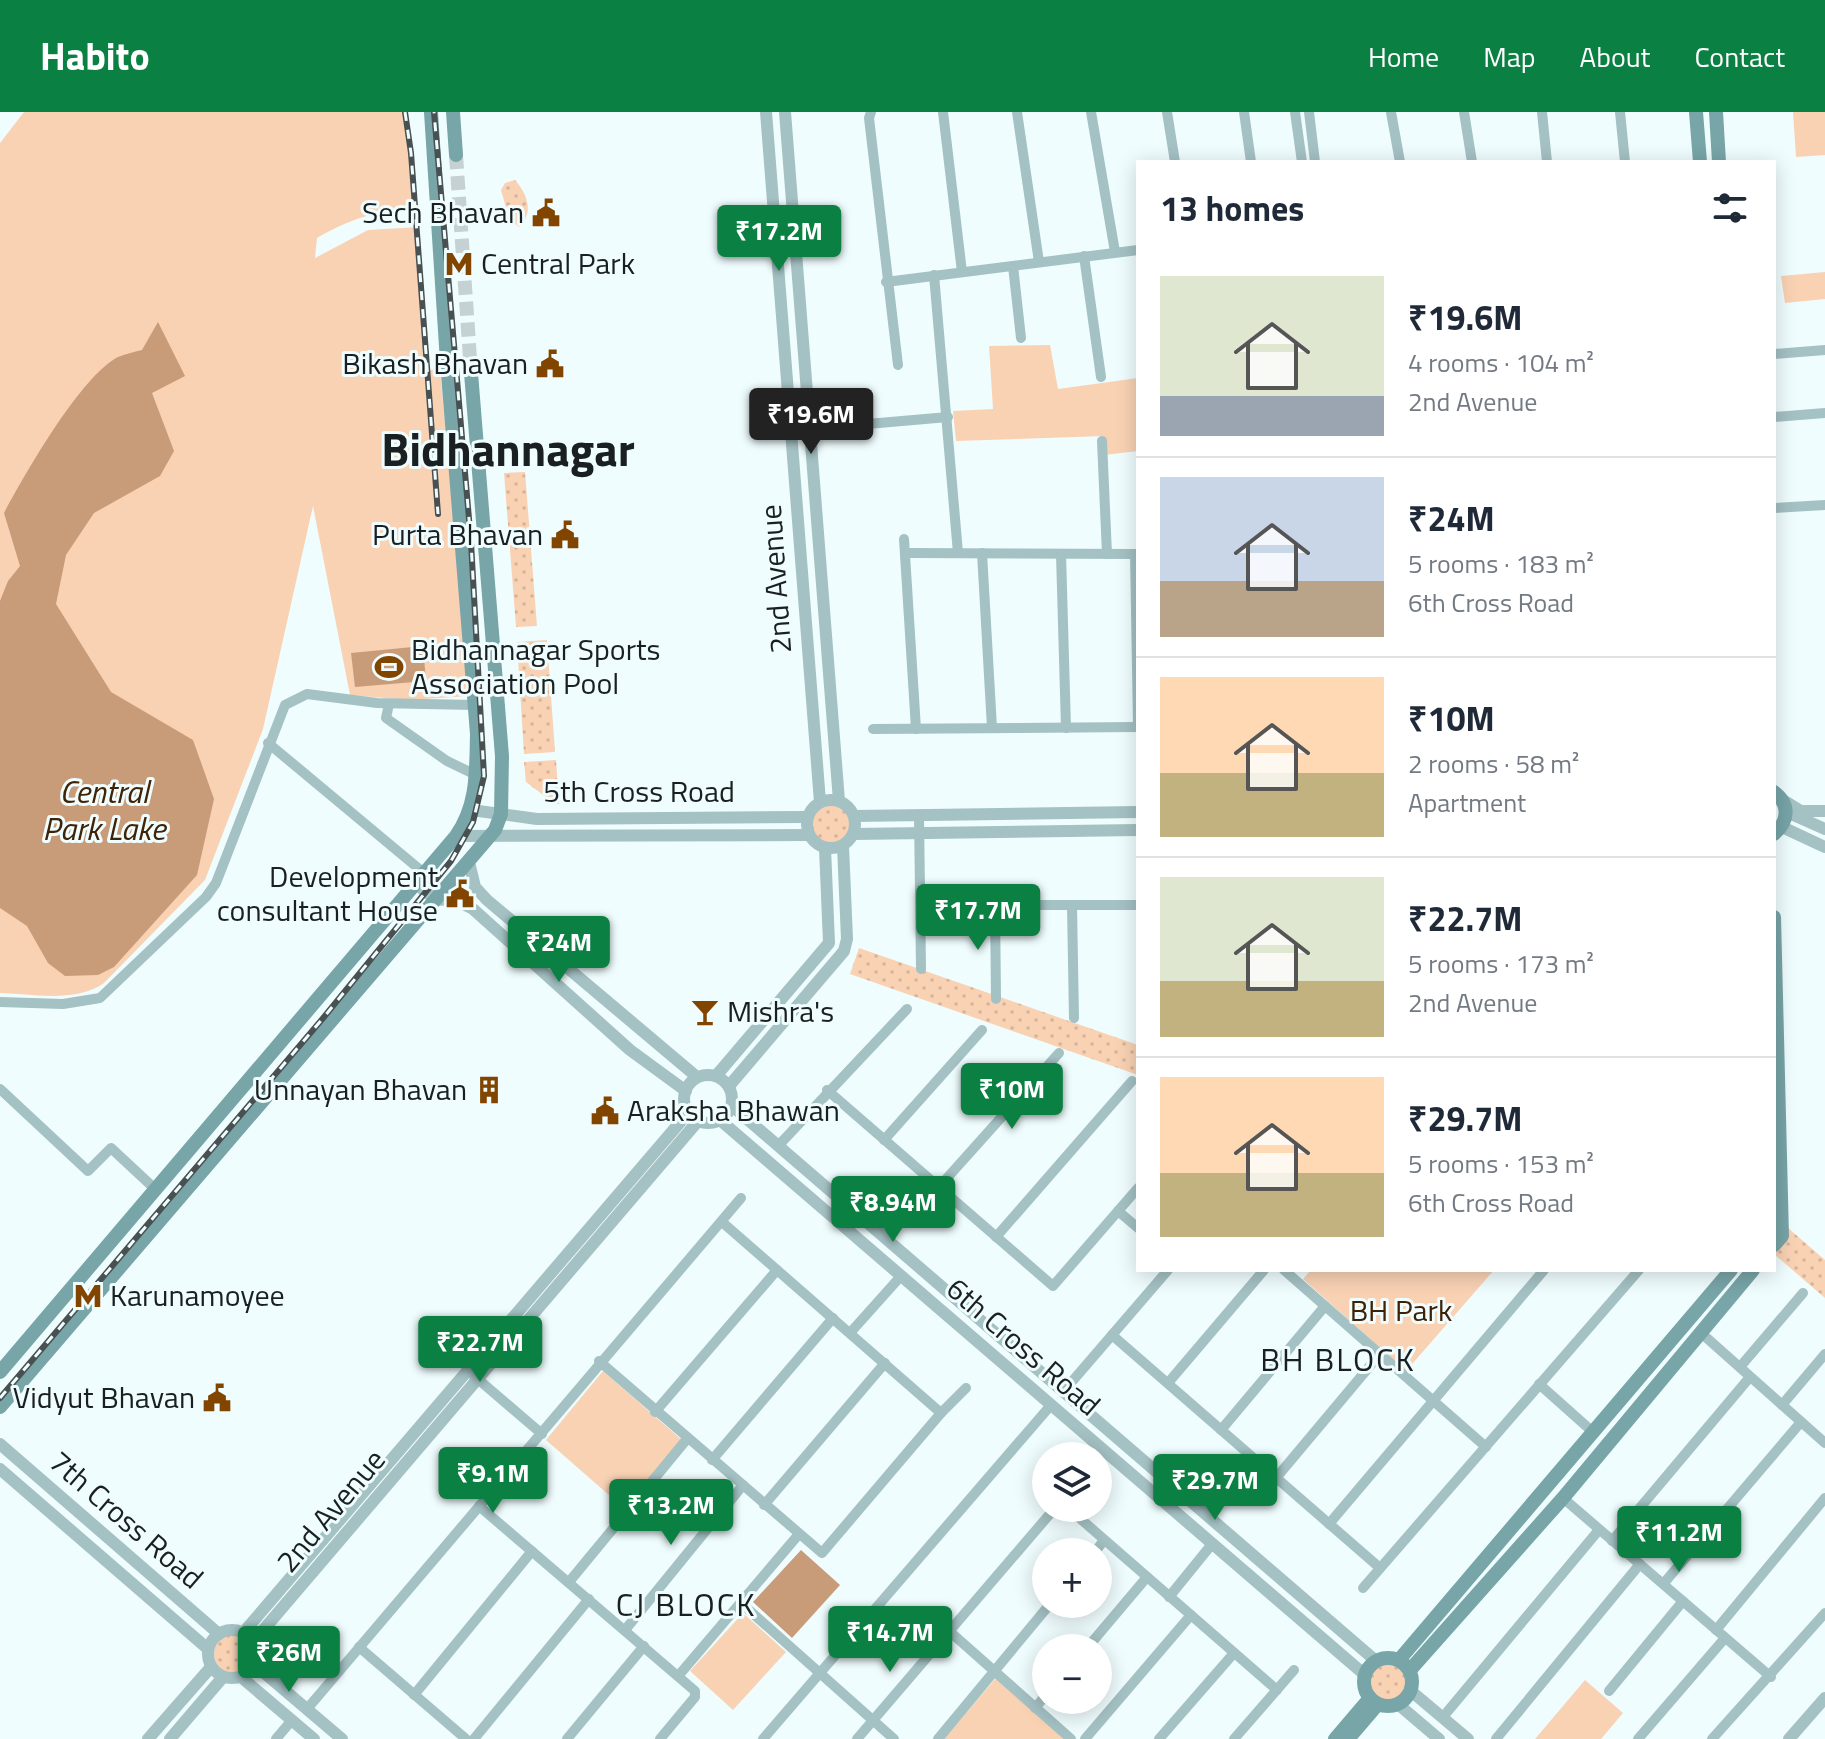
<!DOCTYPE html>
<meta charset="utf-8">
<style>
body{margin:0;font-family:"Titillium Web",sans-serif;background:#f6f6f7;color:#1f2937;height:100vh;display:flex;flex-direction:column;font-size:30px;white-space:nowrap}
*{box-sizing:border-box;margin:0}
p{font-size:26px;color:#747a83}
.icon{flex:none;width:44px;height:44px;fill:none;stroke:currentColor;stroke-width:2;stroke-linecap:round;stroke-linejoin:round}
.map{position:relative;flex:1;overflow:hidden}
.panel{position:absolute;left:1136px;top:48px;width:640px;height:1112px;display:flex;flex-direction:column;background:#fff;border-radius:0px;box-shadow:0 4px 20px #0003}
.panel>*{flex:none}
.controls{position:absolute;left:1032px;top:1330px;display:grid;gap:16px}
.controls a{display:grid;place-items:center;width:80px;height:80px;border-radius:50%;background:#fff;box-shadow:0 4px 20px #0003;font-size:40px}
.price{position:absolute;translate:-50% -68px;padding:0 18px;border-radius:8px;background:#0b8043;color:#fff;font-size:26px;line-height:52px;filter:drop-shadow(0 2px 4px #0008)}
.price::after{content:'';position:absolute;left:50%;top:48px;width:24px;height:18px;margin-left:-12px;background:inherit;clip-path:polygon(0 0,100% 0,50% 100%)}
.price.active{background:#222;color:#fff}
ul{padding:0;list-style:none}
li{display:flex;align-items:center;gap:24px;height:200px;padding:0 24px}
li+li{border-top:2px solid #e0e1e3}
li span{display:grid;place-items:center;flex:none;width:224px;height:160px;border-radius:0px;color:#555}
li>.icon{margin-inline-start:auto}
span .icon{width:96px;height:96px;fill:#fffc;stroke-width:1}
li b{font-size:34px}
h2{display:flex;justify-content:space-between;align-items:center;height:96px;padding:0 24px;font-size:34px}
header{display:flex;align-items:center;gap:48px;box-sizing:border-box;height:112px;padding:0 40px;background:#0b8043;color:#fff}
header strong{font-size:38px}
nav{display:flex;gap:44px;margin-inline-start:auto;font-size:28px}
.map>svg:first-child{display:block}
.grass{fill:url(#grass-dots)}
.park{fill:#f9d2b4}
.water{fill:#c89b79}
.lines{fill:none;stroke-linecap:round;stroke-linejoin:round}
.secondary-tunnel{stroke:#c5d1d2;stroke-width:14;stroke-dasharray:14 7;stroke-linecap:butt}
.minor{stroke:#a4c1c3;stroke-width:10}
.tertiary{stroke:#a4c1c3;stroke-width:12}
.secondary{stroke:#78a5a8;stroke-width:14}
.rail-casing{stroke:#485051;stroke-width:6}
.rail{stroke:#f0fdfe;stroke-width:3;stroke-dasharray:9;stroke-linecap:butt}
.labels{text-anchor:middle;stroke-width:6;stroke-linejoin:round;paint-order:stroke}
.poi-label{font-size:30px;fill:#1a2021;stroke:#f0fdfe;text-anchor:end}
.street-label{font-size:30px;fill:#1a2021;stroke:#f0fdfe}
.park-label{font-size:30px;fill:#3f2105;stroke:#f0fdfe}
.water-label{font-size:32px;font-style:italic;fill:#402206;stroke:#f0fdfe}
.neighbourhood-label{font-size:32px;letter-spacing:2px;fill:#1a2021;stroke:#f0fdfe}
.town-label{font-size:46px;font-weight:bold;fill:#1a2021;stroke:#f0fdfe}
</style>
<header>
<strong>Habito</strong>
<nav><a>Home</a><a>Map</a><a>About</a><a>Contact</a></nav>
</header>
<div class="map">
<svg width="1825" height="1627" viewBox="0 0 1825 1627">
<defs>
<pattern id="grass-dots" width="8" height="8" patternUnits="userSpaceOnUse" patternTransform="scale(2)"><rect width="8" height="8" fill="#f9d2b4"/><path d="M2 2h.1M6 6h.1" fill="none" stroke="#d5b49a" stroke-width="1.8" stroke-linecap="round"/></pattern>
</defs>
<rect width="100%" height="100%" fill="#f0fdfe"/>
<g class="grass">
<path d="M515,68C528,83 534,101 519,115L509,107L501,78L505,71Z"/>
<polygon points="525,360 537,514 516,515 504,361"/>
<polygon points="547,528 555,640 524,642 517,530"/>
<polygon points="556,648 559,692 555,692 526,670 524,650"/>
<circle cx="831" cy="712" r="19"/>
<polygon points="859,836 1138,933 1138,963 850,862"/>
<polygon points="1788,1116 1825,1148 1825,1186 1774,1142"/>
<circle cx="233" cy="1542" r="19"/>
<circle cx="1389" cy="1571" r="19"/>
</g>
<g class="park">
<path d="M24,0H408L414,95C377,99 349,107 317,126L315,146L368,118L418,115L429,258L440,257L470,584L409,588L350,583L313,394L263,617L205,768L104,871C77,891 31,882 0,881V31Z"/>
<polygon points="1793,0 1825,0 1825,43 1796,45"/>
<polygon points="1825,160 1825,187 1785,191 1781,164"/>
<polygon points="1050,233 1058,277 1138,266 1138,339 1104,343 1104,324 956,329 953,299 993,297 989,234"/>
<polygon points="1311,1158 1494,1158 1406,1259 1303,1167"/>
<polygon points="603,1259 683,1329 625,1397 546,1328"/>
<polygon points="743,1501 786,1540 733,1598 690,1559"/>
<polygon points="996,1566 1065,1627 944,1627"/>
<polygon points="1585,1568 1623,1601 1601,1627 1535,1627"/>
</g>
<g class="water">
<path d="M158,210L185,264L152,281L174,339L160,364L94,401L66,443L56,492L111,580L193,628L214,687L197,763L114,855L98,863L65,864L48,851L27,814L0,796V489L8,469L20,454L4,401C25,362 80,265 118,245C125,242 134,240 142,238Z"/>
<polygon points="423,534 426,569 355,575 351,541"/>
<polygon points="801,1438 840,1473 792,1526 753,1490"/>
</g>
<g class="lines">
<polyline class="secondary-tunnel" points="456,43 471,261"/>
<g class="minor">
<polyline points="871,0 869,6 898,253"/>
<polyline points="943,0 962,160"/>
<polyline points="1017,0 1039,150"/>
<polyline points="1091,0 1115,140"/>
<polyline points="1167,0 1175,50"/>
<polyline points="1244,0 1251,50"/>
<polyline points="1295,0 1302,50"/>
<polyline points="1309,0 1315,50"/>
<polyline points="1391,0 1400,50"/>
<polyline points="1464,0 1472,50"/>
<polyline points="1542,0 1547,50"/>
<polyline points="1620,0 1625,50"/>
<polyline points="1084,144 1101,265"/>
<polyline points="1013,154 1021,226"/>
<polyline points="934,163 958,441"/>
<polyline points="886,170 1138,138"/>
<polyline points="1774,242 1825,238"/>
<polyline points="1774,305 1825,301"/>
<polyline points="810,317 948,305"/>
<polyline points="1102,329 1107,442"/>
<polyline points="1774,396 1825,393"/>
<polyline points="904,427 916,617"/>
<polyline points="907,441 1138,442"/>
<polyline points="982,441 992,616"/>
<polyline points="1061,442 1066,616"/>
<polyline points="1135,442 1138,613"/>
<polyline points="389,592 386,606 447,649 476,663"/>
<polyline points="873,617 1138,615"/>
<polyline points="268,631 424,761"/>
<polyline points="919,703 921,857"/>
<polyline points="921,793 1138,793"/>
<polyline points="995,793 996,887"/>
<polyline points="1072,793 1074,906"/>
<polyline points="0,890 63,892 100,886 206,785 216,771 285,593 307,582 377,591 474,593"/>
<polyline points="0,977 88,1059 111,1036 154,1076"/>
<polyline points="827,978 1053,1174 1138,1076"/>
<polyline points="884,1028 982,918"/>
<polyline points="778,1034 907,897"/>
<polyline points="939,1075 1059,941"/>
<polyline points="1118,1099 1138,1116"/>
<polyline points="722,1110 941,1301 966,1276"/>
<polyline points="996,1125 1132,969"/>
<polyline points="1284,1158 1486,1335"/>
<polyline points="1700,1220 1825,1331"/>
<polyline points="850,1221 901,1164"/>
<polyline points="1112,1223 1380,1456"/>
<polyline points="599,1249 822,1441 941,1301"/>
<polyline points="1740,1255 1803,1181"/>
<polyline points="472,1262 542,1322"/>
<polyline points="1168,1271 1264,1158"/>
<polyline points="1539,1272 1594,1321"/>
<polyline points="1063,1280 1168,1158"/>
<polyline points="1782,1293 1825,1242"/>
<polyline points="655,1300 777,1158"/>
<polyline points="1221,1318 1325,1194"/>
<polyline points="712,1348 833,1206"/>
<polyline points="1276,1366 1380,1242"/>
<polyline points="1563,1386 1771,1565"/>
<polyline points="764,1393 885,1251"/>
<polyline points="479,1394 695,1579 695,1585 660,1627"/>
<polyline points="1068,1396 1277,1578"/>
<polyline points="1329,1412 1544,1158"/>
<polyline points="1612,1429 1750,1265"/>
<polyline points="1095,1440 1104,1428"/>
<polyline points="569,1470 687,1327"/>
<polyline points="1664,1471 1801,1310"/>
<polyline points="1363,1476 1639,1158"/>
<polyline points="1169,1485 1212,1432"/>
<polyline points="741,1491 894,1627"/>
<polyline points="625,1518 743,1373"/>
<polyline points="948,1518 1071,1627"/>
<polyline points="1716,1518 1825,1386"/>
<polyline points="359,1535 466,1627"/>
<polyline points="1087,1536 1147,1465"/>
<polyline points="679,1563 799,1422"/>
<polyline points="1609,1579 1683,1489"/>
<polyline points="414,1583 532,1439"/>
<polyline points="1035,1596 1046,1583"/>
<polyline points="307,1597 741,1086"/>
<polyline points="1443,1605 1598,1419"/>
<polyline points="276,1627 292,1608"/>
<polyline points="474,1627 589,1487"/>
<polyline points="567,1627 644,1534"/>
<polyline points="763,1627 1051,1293"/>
<polyline points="857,1627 1055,1396"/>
<polyline points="938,1627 1050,1492"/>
<polyline points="1085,1627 1191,1503"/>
<polyline points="1159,1627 1234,1541"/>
<polyline points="1234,1627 1294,1558"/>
<polyline points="1496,1627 1640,1452"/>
<polyline points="1638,1627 1725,1526"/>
<polyline points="1712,1627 1825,1501"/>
</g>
<g class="tertiary">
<polyline points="766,0 820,690"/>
<polyline points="785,0 839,689"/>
<circle cx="831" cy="712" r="24"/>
<polyline points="1783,688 1801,699 1825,699"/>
<polyline points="471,698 537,707 807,705"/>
<polyline points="1789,701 1825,717"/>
<polyline points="854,704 1138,700"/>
<polyline points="1782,715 1825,735"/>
<polyline points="853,722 1138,718"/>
<polyline points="456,724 809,723"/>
<polyline points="469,750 475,775 487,788 697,965"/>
<polyline points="415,771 436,788 454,787 473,797 630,938 686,979"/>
<circle cx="708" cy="987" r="24"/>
<polyline points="716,964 829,831 825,736"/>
<polyline points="729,974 844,839 847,827 843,734"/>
<polyline points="732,994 1376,1549"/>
<polyline points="720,1008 1365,1563"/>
<polyline points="0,1332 219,1522"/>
<polyline points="0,1357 208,1537"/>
<circle cx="232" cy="1542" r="24"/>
<polyline points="244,1520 688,1001"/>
<polyline points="253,1530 698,1009"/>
<polyline points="255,1553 342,1627"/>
<polyline points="241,1565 314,1627"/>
<polyline points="1411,1579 1468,1627"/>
<polyline points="1399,1593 1439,1627"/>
<polyline points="148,1627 211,1555"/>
<polyline points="170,1627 223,1565"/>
<polyline points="1789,1627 1825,1586"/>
</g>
<g class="secondary">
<polyline points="453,0 456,43"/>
<polyline points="1696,0 1700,50"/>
<polyline points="1716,0 1719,50"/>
<path d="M1774,680C1790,692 1789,709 1774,722"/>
<polyline points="1774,805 1782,1124 1774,1133"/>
<path d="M0,1260L456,724C478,692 476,660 477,622L447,250L431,0"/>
<polyline points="0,1295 495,718 501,702 502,644 471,261"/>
<circle cx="1388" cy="1570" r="24"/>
<polyline points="1399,1548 1731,1158"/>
<polyline points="1410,1558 1563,1386 1753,1158"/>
<polyline points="1335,1627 1370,1586"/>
<polyline points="1348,1627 1378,1592"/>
</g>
<defs>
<g id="rail">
<polyline points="405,0 411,41 438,402"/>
<polyline points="0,1286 324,905 451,749 473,710 484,664 471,430 434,0"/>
</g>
</defs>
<use href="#rail" class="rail-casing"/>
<use href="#rail" class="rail"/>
</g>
<defs>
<symbol id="civic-bare" viewBox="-9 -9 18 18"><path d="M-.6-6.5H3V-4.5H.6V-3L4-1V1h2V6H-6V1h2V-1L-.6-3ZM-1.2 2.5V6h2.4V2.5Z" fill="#824500" stroke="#f0fdfe" stroke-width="2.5" paint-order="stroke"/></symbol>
<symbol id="metro-bare" viewBox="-9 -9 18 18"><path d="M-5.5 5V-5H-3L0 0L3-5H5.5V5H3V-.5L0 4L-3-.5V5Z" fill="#824500" stroke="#f0fdfe" stroke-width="2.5" paint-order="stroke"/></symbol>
<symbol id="stadium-bare" viewBox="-9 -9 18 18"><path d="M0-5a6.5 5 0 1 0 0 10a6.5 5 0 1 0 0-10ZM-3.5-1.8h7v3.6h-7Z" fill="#824500" stroke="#f0fdfe" stroke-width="2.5" paint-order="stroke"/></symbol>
<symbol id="bar-bare" viewBox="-9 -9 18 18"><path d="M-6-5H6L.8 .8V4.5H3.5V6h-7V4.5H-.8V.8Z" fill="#824500" stroke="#f0fdfe" stroke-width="2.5" paint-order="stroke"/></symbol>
<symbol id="building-bare" viewBox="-9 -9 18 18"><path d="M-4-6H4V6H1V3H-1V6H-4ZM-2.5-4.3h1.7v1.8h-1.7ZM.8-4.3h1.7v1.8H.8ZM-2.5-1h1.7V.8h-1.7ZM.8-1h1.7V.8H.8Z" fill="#824500" stroke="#f0fdfe" stroke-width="2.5" paint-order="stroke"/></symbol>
</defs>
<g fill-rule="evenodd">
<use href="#civic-bare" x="526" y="81" width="40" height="40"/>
<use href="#metro-bare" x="439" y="132" width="40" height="40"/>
<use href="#civic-bare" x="530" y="232" width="40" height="40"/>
<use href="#civic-bare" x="545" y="403" width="40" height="40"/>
<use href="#stadium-bare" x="369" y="535" width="40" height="40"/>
<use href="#civic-bare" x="440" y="762" width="40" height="40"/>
<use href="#bar-bare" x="685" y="880" width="40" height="40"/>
<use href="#building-bare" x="469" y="958" width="40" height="40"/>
<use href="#civic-bare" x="585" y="979" width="40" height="40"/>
<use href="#metro-bare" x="68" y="1164" width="40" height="40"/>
<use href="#civic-bare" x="197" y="1266" width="40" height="40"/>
</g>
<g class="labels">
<g class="poi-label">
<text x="524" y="111">Sech Bhavan</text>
<text x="481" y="162" text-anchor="start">Central Park</text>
<text x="528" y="262">Bikash Bhavan</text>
<text x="543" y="433">Purta Bhavan</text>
<text x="411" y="548" text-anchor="start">Bidhannagar Sports<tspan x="411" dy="34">Association Pool</tspan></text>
<text x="438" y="775">Development<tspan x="438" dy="34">consultant House</tspan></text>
<text x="727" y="910" text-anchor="start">Mishra's</text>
<text x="467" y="988">Unnayan Bhavan</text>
<text x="627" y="1009" text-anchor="start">Araksha Bhawan</text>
<text x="110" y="1194" text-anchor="start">Karunamoyee</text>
<text x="195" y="1296">Vidyut Bhavan</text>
</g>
<g class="street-label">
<text transform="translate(776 467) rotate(-94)" y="10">2nd Avenue</text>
<text x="639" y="690">5th Cross Road</text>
<text transform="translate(1023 1235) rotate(41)" y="10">6th Cross Road</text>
<text transform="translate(331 1399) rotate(-50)" y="10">2nd Avenue</text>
<text transform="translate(126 1408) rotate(41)" y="10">7th Cross Road</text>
</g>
<g class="park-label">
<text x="1401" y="1209">BH Park</text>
</g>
<g class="water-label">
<text x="104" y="691">Central<tspan x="104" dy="37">Park Lake</tspan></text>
</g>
<g class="neighbourhood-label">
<text x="1338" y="1259">BH BLOCK</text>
<text x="686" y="1504">CJ BLOCK</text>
</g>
<g class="town-label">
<text x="508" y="354">Bidhannagar</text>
</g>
</g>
</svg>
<div class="controls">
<a><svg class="icon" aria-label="layers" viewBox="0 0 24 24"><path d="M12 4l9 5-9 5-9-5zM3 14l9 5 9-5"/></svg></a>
<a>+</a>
<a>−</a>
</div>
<b class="price" style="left:779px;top:161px">₹17.2M</b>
<b class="price active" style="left:811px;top:344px">₹19.6M</b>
<b class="price" style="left:978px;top:840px">₹17.7M</b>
<b class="price" style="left:559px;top:872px">₹24M</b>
<b class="price" style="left:1012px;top:1019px">₹10M</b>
<b class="price" style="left:893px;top:1132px">₹8.94M</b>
<b class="price" style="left:480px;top:1272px">₹22.7M</b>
<b class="price" style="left:493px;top:1403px">₹9.1M</b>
<b class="price" style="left:1215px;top:1410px">₹29.7M</b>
<b class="price" style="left:671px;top:1435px">₹13.2M</b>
<b class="price" style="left:1679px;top:1462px">₹11.2M</b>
<b class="price" style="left:890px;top:1562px">₹14.7M</b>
<b class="price" style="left:289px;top:1582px">₹26M</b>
<section class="panel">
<h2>13 homes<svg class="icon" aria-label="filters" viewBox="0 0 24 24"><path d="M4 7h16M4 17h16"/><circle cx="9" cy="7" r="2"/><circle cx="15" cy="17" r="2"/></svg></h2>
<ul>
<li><span style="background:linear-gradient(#dfe7d0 75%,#9aa5b1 0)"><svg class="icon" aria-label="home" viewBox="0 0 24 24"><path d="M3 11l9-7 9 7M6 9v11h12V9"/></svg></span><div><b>₹19.6M</b><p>4 rooms · 104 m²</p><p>2nd Avenue</p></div></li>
<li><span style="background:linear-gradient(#c9d6e8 65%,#b9a48a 0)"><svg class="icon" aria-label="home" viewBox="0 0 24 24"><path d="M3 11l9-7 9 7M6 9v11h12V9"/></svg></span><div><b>₹24M</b><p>5 rooms · 183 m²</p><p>6th Cross Road</p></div></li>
<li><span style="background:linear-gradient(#ffd9b3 60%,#c2b280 0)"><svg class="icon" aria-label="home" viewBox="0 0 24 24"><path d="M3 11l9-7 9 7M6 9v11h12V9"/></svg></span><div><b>₹10M</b><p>2 rooms · 58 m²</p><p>Apartment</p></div></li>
<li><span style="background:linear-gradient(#dfe7d0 65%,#c2b280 0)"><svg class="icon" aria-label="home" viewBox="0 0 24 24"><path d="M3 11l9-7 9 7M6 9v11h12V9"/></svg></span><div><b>₹22.7M</b><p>5 rooms · 173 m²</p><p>2nd Avenue</p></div></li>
<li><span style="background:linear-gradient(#ffd9b3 60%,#c2b280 0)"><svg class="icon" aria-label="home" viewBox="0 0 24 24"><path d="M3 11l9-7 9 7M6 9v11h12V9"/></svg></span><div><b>₹29.7M</b><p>5 rooms · 153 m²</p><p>6th Cross Road</p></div></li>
</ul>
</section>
</div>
